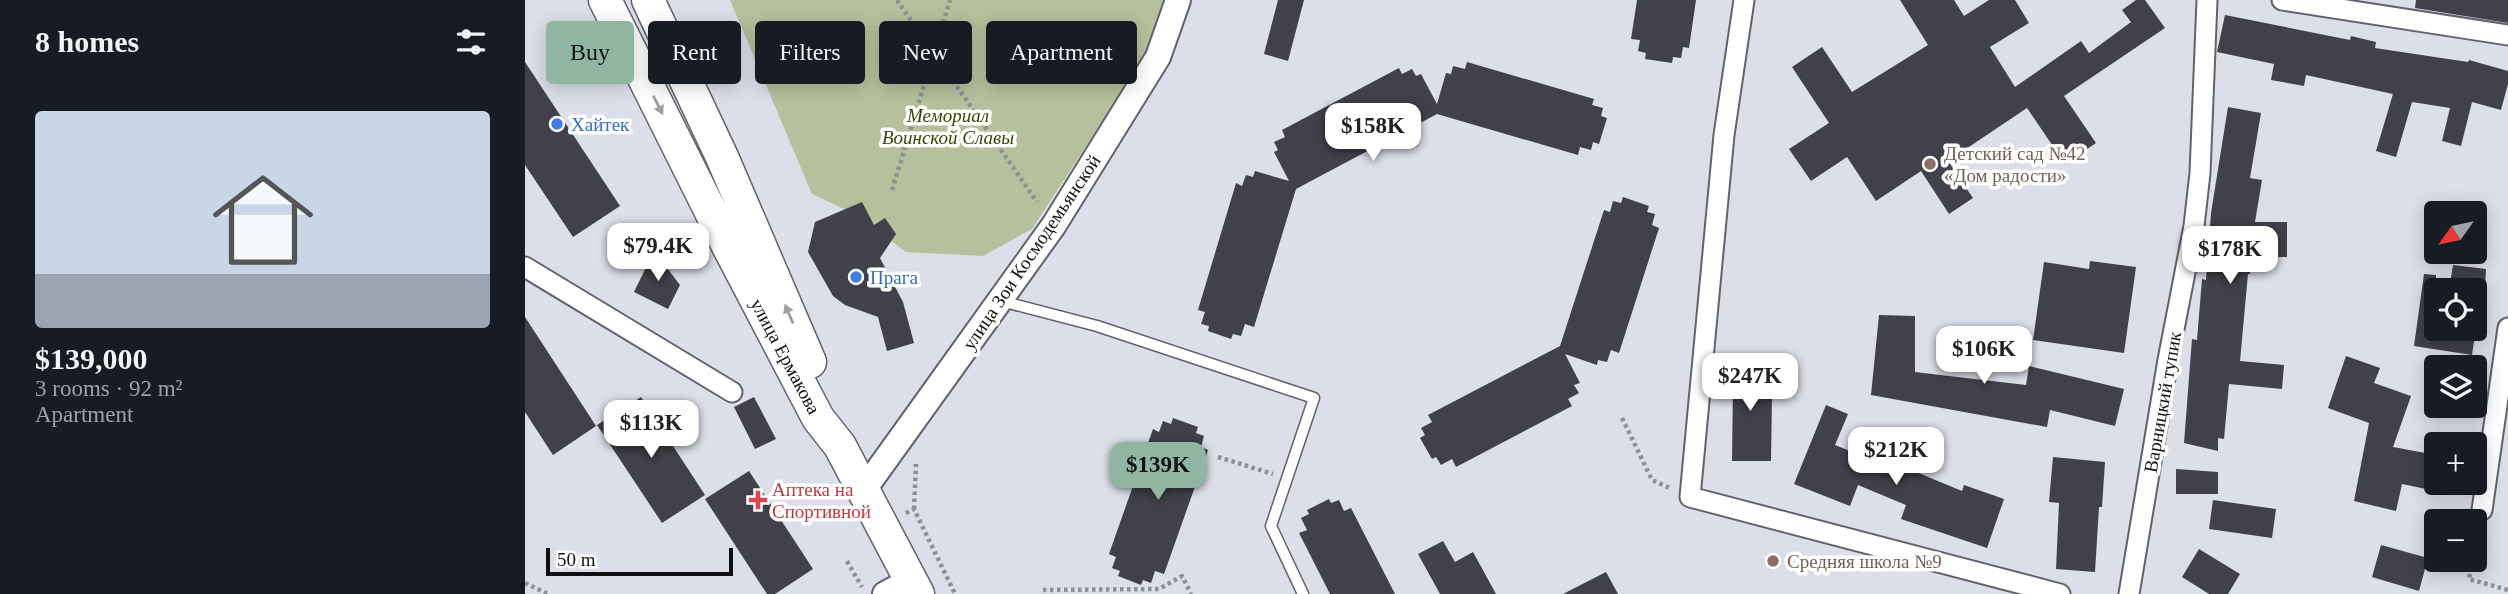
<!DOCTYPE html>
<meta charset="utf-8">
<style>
body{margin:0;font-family:"Times New Roman",serif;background:#20242c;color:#f1f3f6;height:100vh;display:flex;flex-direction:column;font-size:26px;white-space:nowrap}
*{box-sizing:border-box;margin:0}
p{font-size:23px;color:#9ea1a6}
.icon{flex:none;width:38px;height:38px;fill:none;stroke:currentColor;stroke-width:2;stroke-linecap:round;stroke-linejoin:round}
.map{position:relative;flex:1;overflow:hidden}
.details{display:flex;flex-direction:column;background:#171b24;width:525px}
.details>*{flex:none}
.guide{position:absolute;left:21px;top:21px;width:665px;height:63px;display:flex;gap:14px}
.needle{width:46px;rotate:237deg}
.fabs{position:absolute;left:1899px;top:201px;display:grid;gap:14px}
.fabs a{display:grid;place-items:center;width:63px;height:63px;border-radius:7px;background:#171b24;box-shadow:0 4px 18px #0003;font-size:35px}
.scale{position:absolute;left:21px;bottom:18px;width:187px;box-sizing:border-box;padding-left:7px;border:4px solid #101014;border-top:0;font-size:19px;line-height:24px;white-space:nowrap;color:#101014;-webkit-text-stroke:5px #fff;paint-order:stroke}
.price{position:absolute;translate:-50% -60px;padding:0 16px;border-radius:14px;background:#fff;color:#222;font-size:23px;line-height:46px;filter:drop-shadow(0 2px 4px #0008)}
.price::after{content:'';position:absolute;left:50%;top:42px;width:21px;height:16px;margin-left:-10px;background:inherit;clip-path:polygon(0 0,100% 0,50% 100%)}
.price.active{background:#90b6a2;color:#111}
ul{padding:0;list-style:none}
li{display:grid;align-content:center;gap:14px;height:371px;padding:0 35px}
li+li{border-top:2px solid #363941}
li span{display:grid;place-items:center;height:217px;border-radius:7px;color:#555}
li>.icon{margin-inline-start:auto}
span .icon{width:126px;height:126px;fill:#fffc;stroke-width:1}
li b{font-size:30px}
h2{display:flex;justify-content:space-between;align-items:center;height:84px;padding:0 35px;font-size:30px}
.tag{padding:0 24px;border-radius:7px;background:#171b24;box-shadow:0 4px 18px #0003;font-size:24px;line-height:63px}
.tag.active{background:#90b6a2;color:#111}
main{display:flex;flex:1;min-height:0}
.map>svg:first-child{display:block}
.green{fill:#b7c09c}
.building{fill:#40414a}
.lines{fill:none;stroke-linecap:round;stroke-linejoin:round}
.service-casing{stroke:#61626c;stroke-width:13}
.minor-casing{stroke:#61626c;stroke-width:23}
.tertiary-casing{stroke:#61626c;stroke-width:28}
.primary-casing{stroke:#61626c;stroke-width:35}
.path{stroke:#8e8f97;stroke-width:4.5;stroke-dasharray:3.5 3.5;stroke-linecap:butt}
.service{stroke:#fff;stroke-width:10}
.minor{stroke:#fff;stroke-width:19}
.tertiary{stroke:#fff;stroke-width:24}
.primary{stroke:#fff;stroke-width:32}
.oneway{fill:#9f9fa1}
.shop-dot{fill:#3f7fe0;stroke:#fff;stroke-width:2.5}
.education-dot{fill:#8d6e63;stroke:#fff;stroke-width:2.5}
.health-dot{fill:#e0444e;stroke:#fff;stroke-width:2.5}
.labels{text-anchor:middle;stroke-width:7;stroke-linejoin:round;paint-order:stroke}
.park-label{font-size:19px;font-style:italic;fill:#3a4404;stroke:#fff}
.shop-label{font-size:19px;fill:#366cbe;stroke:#fff;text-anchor:start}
.education-label{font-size:19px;fill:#785e54;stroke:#fff;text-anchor:start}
.street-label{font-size:19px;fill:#101014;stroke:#fff}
.health-label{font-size:19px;fill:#be3a42;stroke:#fff;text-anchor:start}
</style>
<main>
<section class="details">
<h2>8 homes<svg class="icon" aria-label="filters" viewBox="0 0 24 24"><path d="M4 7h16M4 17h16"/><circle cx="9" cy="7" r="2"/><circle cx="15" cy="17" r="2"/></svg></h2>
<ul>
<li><span style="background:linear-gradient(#c9d6e8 75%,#9aa5b1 0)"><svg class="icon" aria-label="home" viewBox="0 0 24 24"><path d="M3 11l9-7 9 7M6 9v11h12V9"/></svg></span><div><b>$139,000</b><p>3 rooms · 92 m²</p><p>Apartment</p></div></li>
</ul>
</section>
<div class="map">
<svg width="1983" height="594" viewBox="0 0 1983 594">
<rect width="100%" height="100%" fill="#dcdee9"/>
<polygon class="green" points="205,0 638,0 627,45 507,229 458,256 381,252 334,216 287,194"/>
<g class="building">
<polygon points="753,0 779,0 763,61 739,54"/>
<polygon points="1112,0 1171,0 1164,48 1158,47 1156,58 1148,57 1147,63 1120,59 1121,53 1113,51 1115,40 1106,39"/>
<polygon points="1375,0 1429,0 1439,16 1464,0 1490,0 1504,23 1465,47 1490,87 1556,41 1564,53 1606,22 1597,10 1611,0 1620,0 1640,28 1539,96 1571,143 1540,164 1502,108 1423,161 1448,198 1424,214 1396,171 1351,201 1322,157 1286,181 1264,149 1304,123 1267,67 1297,47 1327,92 1403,45"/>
<polygon points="1891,0 1983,0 1983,23 1890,8"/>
<polygon points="1700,15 1825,40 1826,36 1851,42 1850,48 1943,62 1944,60 1983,71 1983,84 1976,110 1947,102 1936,146 1917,141 1925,108 1887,102 1871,157 1851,151 1868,94 1781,75 1779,86 1746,80 1749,64 1692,52"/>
<polygon points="0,62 95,206 48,237 0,165"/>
<polygon points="942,62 1069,99 1067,105 1078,108 1076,116 1082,118 1074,144 1068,142 1066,150 1055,147 1053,155 912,114 771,189 729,327 720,324 716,336 708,334 706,339 683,331 684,326 676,324 680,312 673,310 711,183 717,186 721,175 728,177 730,171 764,181 749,152 753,150 749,142 760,137 757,130 874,68 877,74 887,69 891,76 896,74 912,104 921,73 926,74 928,66 940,69"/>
<polygon points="1703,107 1736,113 1725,178 1737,180 1730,222 1762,222 1762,257 1726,257 1725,274 1723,274 1715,361 1759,365 1757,389 1704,384 1699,439 1693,438 1693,451 1659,443 1667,339 1672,340 1677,279 1681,280 1686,213"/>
<polygon points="1098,197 1124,206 1122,212 1130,214 1127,225 1134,228 1094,353 1086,350 1082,362 1073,360 1072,365 1040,354 1055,383 1049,385 1054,393 1043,399 1047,406 931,467 927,459 916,465 911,457 907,459 895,438 900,435 896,428 907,422 903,415 1035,346 1079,210 1085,212 1088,201 1096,203"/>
<polygon points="337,202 349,225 360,218 371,234 355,258 378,302 389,343 362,351 353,317 320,305 308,296 283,252 290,222"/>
<polygon points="129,251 155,285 143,309 109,292"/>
<polygon points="1565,261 1611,267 1599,353 1508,340 1519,262 1564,269"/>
<polygon points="1928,265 1961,269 1960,290 1924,290"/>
<polygon points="1899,274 1911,275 1911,329 1951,329 1947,355 1889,346"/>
<polygon points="1354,315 1390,316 1390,372 1501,385 1504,366 1599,389 1590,426 1525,410 1522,427 1346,395"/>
<polygon points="0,317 71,426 28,455 0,412"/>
<polygon points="1821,356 1855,368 1849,383 1886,396 1868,447 1911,455 1911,491 1877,484 1871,511 1829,501 1844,423 1803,408"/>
<polygon points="1201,360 1240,366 1235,395 1247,396 1246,461 1207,461 1208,383 1198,381"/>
<polygon points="116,397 180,495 137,523 72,425"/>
<polygon points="229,397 251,439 230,449 209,407"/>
<polygon points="1301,405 1323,414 1310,445 1377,472 1379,467 1437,491 1439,485 1479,499 1462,548 1376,519 1381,505 1333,485 1325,506 1269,484"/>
<polygon points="648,418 673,427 671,433 679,436 676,447 683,450 639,574 630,571 626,583 618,580 616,585 593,576 595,571 587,568 591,557 584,554 628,429 634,432 638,421 646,424"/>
<polygon points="1528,457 1580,462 1577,507 1574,507 1570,572 1531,569 1534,503 1524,502"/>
<polygon points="1651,469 1693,472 1693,494 1651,494"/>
<polygon points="224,471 288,569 250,594 242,594 180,499"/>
<polygon points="804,499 806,503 814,500 819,511 826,508 870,594 805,594 774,533 782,530 776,518 784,514 782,510"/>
<polygon points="1688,500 1751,509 1747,538 1684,529"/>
<polygon points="918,541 930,562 948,552 971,594 915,594 893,554"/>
<polygon points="1856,545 1903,558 1894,591 1847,577"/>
<polygon points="1674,549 1715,574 1703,594 1684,594 1657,577"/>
<polygon points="1081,572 1093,594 1038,594"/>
</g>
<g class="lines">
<defs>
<polyline id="service" points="476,301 572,326 789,398 746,526 778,594"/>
<g id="minor">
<polyline points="1219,0 1199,135 1165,497 1535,594"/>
<polyline points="1757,0 1983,35"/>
<polyline points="0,267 207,392"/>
<polyline points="1957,510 1983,328"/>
<polyline points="1604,594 1643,360 1669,226 1675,173 1682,0"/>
</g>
<g id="tertiary">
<polyline points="338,491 529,225 633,57 653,0"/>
<polyline points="360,594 386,580"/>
</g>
<g id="primary">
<polyline points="80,0 203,246 293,418 315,446 393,594"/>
<polyline points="123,0 197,157 285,362"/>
</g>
</defs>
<use href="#service" class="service-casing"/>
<use href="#minor" class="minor-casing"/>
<use href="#tertiary" class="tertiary-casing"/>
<use href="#primary" class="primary-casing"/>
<g class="path">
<polyline points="372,0 512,202"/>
<polyline points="367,190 425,0"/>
<polyline points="1097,418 1127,480 1147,489"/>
<polyline points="693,457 748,474"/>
<polyline points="389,509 391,464"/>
<polyline points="381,513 389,509 430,594"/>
<polyline points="1950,549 1953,528"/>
<polyline points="1947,560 1944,579 1983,590"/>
<polyline points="322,561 337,587"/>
<polyline points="0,583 23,594"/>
<polyline points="518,590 634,589 657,576 666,594"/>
</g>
<use href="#service" class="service"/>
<use href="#minor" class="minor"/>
<use href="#tertiary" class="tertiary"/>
<use href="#primary" class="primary"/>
</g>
<defs><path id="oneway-solid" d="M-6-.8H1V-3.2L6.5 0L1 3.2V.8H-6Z" transform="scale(1.75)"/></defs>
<g class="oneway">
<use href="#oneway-solid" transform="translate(133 105) rotate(63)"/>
<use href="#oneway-solid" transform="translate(264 314) rotate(-113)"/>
</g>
<g class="shop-dot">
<circle cx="32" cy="124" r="7"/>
<circle cx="331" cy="277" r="7"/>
</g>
<g class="education-dot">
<circle cx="1405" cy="164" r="7"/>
<circle cx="1248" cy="561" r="7"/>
</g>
<path class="health-dot" d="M229.5 489.5h7v7h7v7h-7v7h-7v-7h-7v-7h7z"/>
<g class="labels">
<g class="park-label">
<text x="423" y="122">Мемориал<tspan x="423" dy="22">Воинской Славы</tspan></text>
</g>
<g class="shop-label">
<text x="46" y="131">Хайтек</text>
<text x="345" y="284">Прага</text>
</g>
<g class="education-label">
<text x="1419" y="160">Детский сад №42<tspan x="1419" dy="22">«Дом радости»</tspan></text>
<text x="1262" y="568">Средняя школа №9</text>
</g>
<g class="street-label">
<text transform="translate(506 252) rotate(-56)" y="7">улица Зои Космодемьянской</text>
<text transform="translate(261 356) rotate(62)" y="7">улица Ермакова</text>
<text transform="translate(1637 402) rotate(-80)" y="7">Варницкий тупик</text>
</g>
<g class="health-label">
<text x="247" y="496">Аптека на<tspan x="247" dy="22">Спортивной</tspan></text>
</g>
</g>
</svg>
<div class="fabs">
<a><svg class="needle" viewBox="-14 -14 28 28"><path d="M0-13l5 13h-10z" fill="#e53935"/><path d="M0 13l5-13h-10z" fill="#9ea1a6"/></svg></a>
<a><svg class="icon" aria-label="locate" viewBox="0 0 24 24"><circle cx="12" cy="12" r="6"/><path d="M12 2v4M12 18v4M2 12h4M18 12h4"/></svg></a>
<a><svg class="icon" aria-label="layers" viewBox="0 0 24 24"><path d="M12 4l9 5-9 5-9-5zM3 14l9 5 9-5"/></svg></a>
<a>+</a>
<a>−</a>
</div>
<div class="scale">50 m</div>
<b class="price" style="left:848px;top:163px">$158K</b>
<b class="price" style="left:133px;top:283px">$79.4K</b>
<b class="price" style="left:1705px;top:286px">$178K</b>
<b class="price" style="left:1459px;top:386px">$106K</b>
<b class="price" style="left:1225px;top:413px">$247K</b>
<b class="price" style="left:126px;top:460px">$113K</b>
<b class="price" style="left:1371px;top:487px">$212K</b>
<b class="price active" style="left:633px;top:502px">$139K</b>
<div class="guide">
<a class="tag active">Buy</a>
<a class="tag">Rent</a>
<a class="tag">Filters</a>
<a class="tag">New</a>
<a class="tag">Apartment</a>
</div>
</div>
</main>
